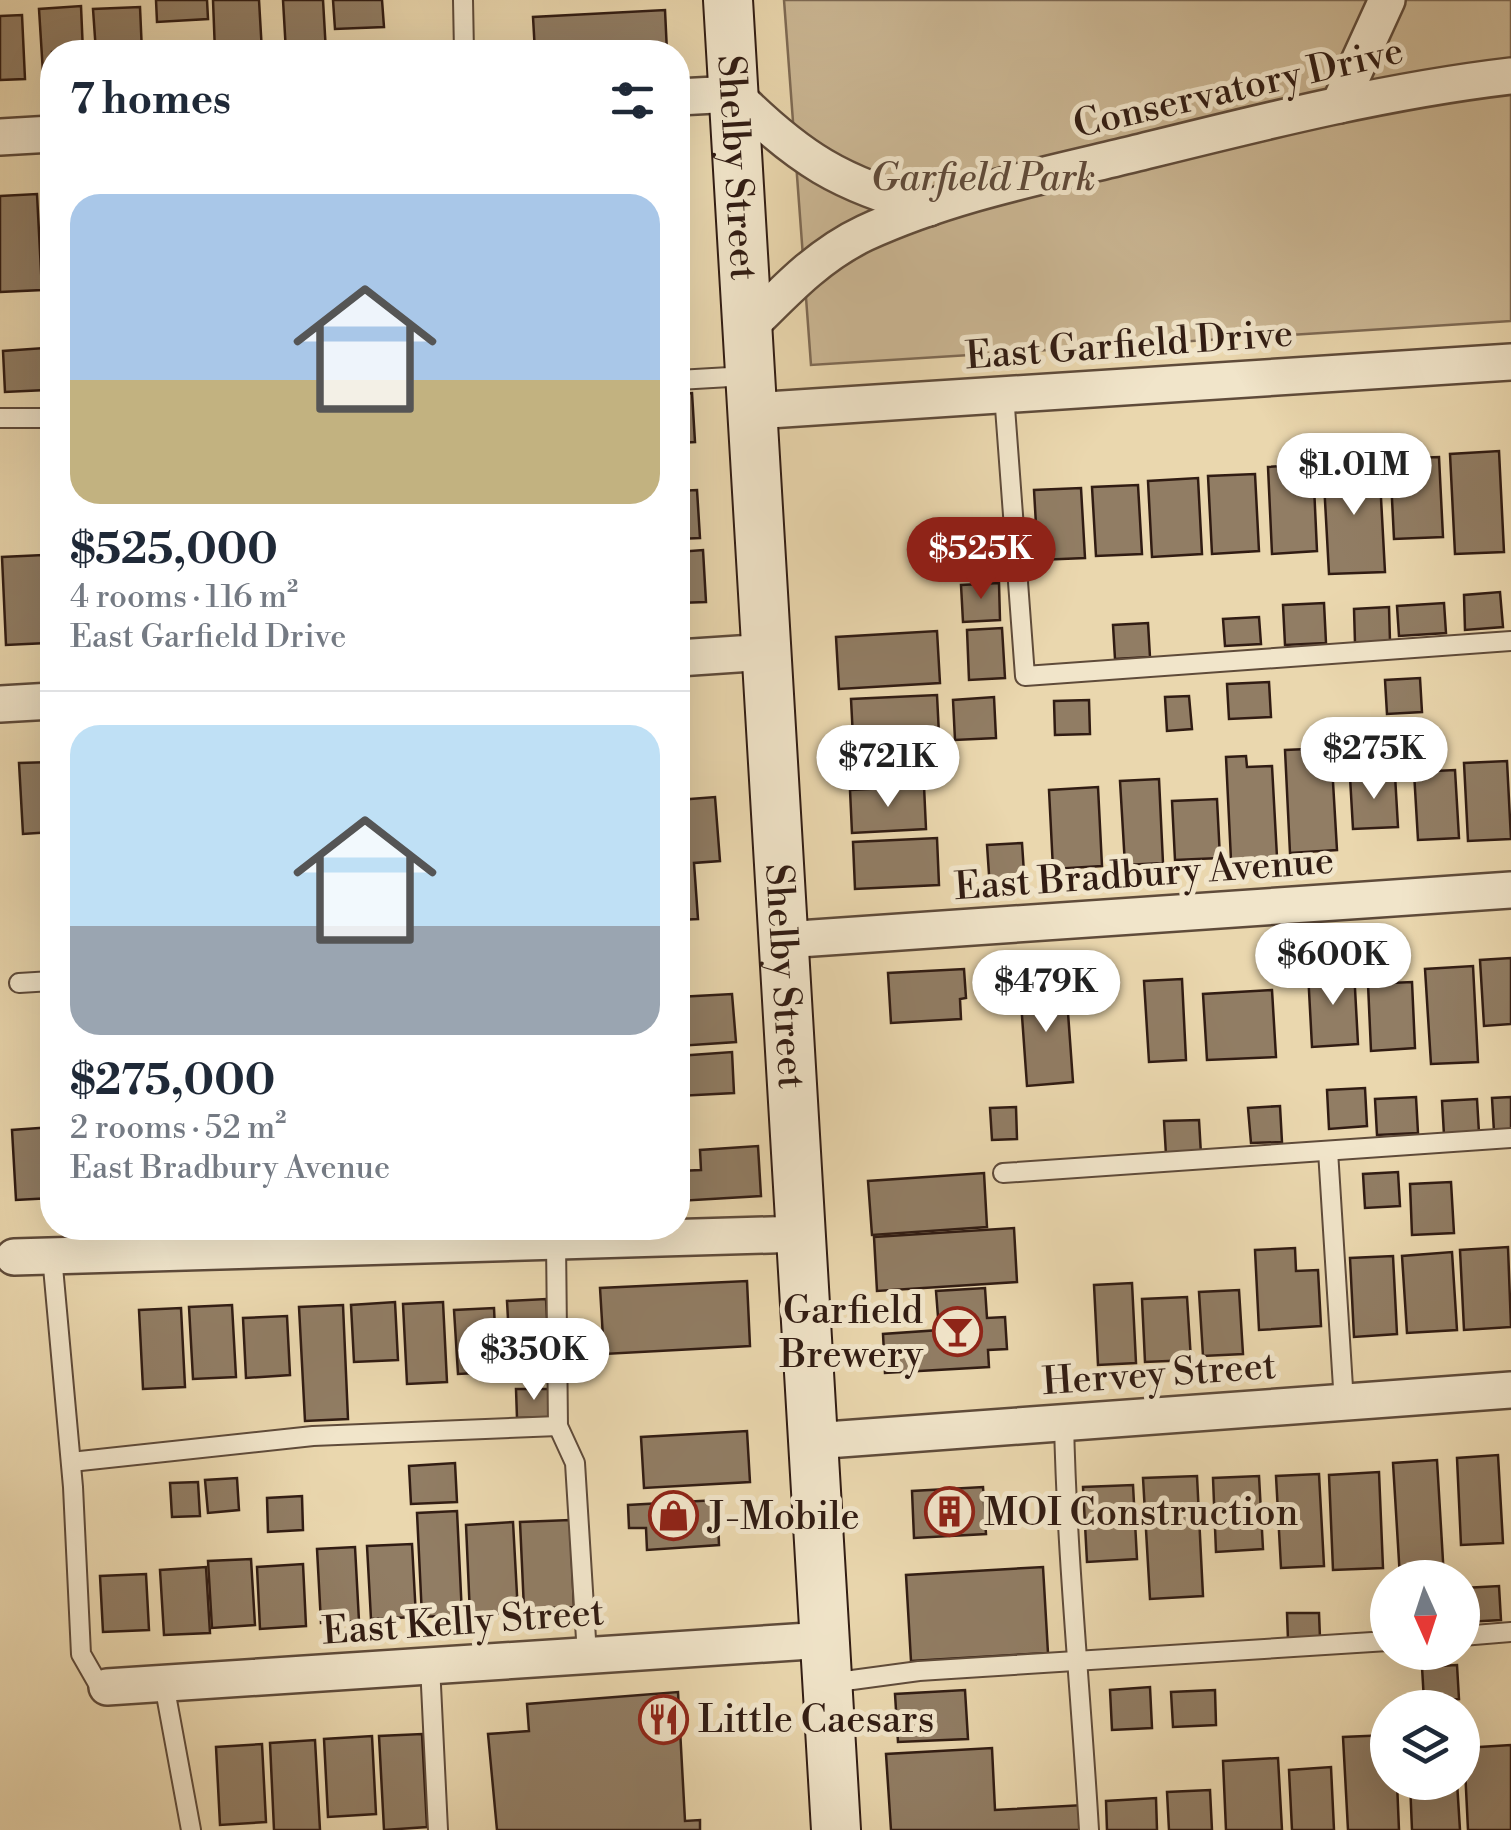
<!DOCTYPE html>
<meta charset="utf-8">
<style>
body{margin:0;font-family:"Libre Bodoni",serif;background:#f6f6f7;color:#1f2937;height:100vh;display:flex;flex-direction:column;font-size:38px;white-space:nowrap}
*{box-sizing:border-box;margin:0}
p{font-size:32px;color:#747a83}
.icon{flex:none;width:55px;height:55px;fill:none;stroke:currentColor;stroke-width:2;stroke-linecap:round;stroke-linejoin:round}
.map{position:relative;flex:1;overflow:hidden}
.details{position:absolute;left:40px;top:40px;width:650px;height:1200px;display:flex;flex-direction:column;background:#fff;border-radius:40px;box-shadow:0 10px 40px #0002}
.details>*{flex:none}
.needle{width:65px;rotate:177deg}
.controls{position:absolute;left:1370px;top:1560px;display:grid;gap:20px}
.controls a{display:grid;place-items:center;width:110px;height:110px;border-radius:50%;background:#fff;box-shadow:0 10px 40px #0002;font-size:50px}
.price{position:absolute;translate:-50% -85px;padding:0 22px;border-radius:35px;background:#fff;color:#222;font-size:32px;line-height:65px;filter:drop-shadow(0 2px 5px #0008)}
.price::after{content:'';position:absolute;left:50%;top:60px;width:30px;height:22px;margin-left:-15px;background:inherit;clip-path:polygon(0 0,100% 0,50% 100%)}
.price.on{background:#8f2418;color:#fff}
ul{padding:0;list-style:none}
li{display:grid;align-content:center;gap:20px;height:530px;padding:0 30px}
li+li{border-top:2px solid #e0e1e3}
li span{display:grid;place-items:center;height:310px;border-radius:30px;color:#555}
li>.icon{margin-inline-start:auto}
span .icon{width:180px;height:180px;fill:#fffc;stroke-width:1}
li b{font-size:42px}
h2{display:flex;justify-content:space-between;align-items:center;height:120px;padding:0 30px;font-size:42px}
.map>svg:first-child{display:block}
.green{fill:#cbb794;stroke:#7e6a54;stroke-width:2.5}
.building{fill:#917d64;stroke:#311c13;stroke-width:2.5}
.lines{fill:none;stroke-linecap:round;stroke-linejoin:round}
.service-casing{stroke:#5f4b3a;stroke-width:22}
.minor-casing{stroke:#5f4b3a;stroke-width:40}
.secondary-casing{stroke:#311c13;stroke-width:52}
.service{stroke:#f1e5ca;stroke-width:18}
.minor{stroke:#f1e5ca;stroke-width:35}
.secondary{stroke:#f1e5ca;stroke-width:48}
.labels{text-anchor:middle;stroke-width:10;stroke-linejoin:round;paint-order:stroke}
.street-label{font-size:38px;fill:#311c13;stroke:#f1e5ca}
.park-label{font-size:38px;font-style:italic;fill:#5f4a3a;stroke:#f1e5ca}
.poi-label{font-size:38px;fill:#311c13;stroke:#f1e5ca;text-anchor:start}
</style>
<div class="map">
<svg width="1511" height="1830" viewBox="0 0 1511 1830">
<rect width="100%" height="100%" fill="#ead7ae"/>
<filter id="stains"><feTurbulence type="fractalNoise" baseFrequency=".002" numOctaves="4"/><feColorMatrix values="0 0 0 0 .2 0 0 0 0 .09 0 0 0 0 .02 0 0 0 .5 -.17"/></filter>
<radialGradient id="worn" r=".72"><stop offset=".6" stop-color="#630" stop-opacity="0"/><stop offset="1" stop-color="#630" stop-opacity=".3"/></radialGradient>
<polygon class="green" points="784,0 1511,0 1511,321 811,365"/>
<g class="building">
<polygon points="156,0 207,0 208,19 157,22"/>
<polygon points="213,0 259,0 262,52 215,52"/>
<polygon points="283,0 323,0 326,52 286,52"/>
<polygon points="333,0 382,0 384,27 335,29"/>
<polygon points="81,6 83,52 52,52 52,73 43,73 39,9"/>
<polygon points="140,7 142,52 96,52 93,9"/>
<polygon points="665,10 667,52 535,52 533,17"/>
<polygon points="22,15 25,79 0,80 0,16"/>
<polygon points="678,150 685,242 678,243"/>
<polygon points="37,194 42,290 0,292 0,196"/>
<polygon points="684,309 688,361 678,362 678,310"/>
<polygon points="44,348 46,390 5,392 3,351"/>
<polygon points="692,393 695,442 678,443 678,394"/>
<polygon points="1499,451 1504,552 1455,554 1450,454"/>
<polygon points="1439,457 1443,537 1394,539 1390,459"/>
<polygon points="1379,461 1385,572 1329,574 1323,464"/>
<polygon points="1313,464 1317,551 1272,554 1268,467"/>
<polygon points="1255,474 1259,551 1212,554 1208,476"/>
<polygon points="1198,478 1202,554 1152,557 1148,481"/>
<polygon points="1138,485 1142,554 1096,556 1092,487"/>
<polygon points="1081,488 1085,558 1038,560 1034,490"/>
<polygon points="697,490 700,538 678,539 678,491"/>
<polygon points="703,550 706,602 678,603 678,552"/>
<polygon points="43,555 47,643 6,645 2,557"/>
<polygon points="999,583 1000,620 963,622 961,585"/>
<polygon points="1500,592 1503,627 1465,630 1464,595"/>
<polygon points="1324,603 1326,643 1285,645 1283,605"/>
<polygon points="1444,603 1446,633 1399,636 1397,606"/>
<polygon points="1389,607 1390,641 1355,643 1354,609"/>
<polygon points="1259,617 1261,644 1225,646 1223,619"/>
<polygon points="1148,623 1150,657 1115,659 1113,625"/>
<polygon points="1002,628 1005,678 969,680 967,630"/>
<polygon points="937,631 940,683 839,689 836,637"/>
<polygon points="1420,678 1422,712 1387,714 1385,680"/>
<polygon points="1269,682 1271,717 1229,719 1227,684"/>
<polygon points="937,695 940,754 854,758 851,699"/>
<polygon points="1189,696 1192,729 1167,731 1165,697"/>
<polygon points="994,697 996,738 955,740 953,700"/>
<polygon points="1089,700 1090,734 1055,735 1054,701"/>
<polygon points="1331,748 1337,850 1290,853 1285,750"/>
<polygon points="1246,756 1247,767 1272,766 1277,857 1231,860 1226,757"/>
<polygon points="1507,761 1511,839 1468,841 1464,763"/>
<polygon points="52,762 52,832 23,834 19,763"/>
<polygon points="1455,770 1459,838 1418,840 1414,772"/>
<polygon points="1395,775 1398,827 1353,829 1350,777"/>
<polygon points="1159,779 1163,863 1125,865 1120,781"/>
<polygon points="924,786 926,829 852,833 850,790"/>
<polygon points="1098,787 1102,866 1053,869 1049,790"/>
<polygon points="715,797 720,861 694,863 698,919 678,920 678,800"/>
<polygon points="1217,799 1220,858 1175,860 1172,801"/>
<polygon points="937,838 939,885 855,889 853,842"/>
<polygon points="1022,843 1025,888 990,889 987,845"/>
<polygon points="1511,958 1511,1024 1484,1026 1480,960"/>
<polygon points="1473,966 1478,1062 1431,1064 1425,969"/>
<polygon points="964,969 966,998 960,999 961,1019 891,1023 888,973"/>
<polygon points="1354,970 1358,1044 1312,1047 1308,972"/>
<polygon points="1182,979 1186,1060 1149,1062 1144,981"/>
<polygon points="1412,982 1415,1048 1371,1051 1368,984"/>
<polygon points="1066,985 1073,1082 1027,1086 1020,988"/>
<polygon points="1272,990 1276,1057 1207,1060 1203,994"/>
<polygon points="732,994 736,1042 678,1046 678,997"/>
<polygon points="732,1052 734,1093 678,1096 678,1056"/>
<polygon points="1365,1088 1367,1126 1329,1129 1327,1090"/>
<polygon points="1416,1097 1418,1133 1377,1135 1375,1099"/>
<polygon points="1511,1097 1511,1131 1494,1132 1492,1098"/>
<polygon points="1477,1099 1479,1133 1444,1135 1442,1101"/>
<polygon points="1280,1106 1282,1142 1251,1143 1248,1108"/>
<polygon points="1016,1107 1017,1139 992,1140 990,1108"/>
<polygon points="1199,1120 1201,1154 1166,1155 1164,1121"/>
<polygon points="52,1127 52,1198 16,1200 12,1130"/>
<polygon points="758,1146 761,1196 678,1201 678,1171 701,1170 700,1150"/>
<polygon points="1398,1172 1400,1206 1365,1208 1363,1174"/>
<polygon points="984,1173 987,1227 872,1235 868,1181"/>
<polygon points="1451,1182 1454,1233 1412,1235 1410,1184"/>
<polygon points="1014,1228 1017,1282 877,1291 874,1237"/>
<polygon points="1508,1247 1511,1327 1464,1330 1460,1250"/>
<polygon points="1295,1248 1296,1271 1318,1270 1321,1326 1259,1330 1255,1250"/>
<polygon points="1452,1252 1457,1330 1407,1333 1402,1256"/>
<polygon points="1393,1256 1397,1334 1354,1337 1350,1258"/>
<polygon points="747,1281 750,1346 604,1354 600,1288"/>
<polygon points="1132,1283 1136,1363 1098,1365 1094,1285"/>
<polygon points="985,1288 987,1318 1005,1317 1007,1349 988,1350 989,1367 885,1373 883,1334 939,1330 936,1291"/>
<polygon points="1239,1290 1243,1354 1203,1356 1199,1292"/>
<polygon points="1187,1297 1191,1360 1145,1362 1142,1299"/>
<polygon points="546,1299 549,1354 510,1356 507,1301"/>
<polygon points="395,1302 398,1360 354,1362 351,1305"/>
<polygon points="443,1302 447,1382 407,1384 403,1304"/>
<polygon points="232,1305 236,1377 193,1379 189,1307"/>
<polygon points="343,1305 348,1419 305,1421 299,1307"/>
<polygon points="181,1308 185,1387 143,1389 139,1310"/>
<polygon points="494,1308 497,1372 458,1374 454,1310"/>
<polygon points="287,1316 290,1375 246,1378 243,1318"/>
<polygon points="516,1389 552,1389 553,1417 517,1418"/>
<polygon points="747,1431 750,1482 644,1488 641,1437"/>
<polygon points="1498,1455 1503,1543 1461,1545 1457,1458"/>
<polygon points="1437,1460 1444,1578 1400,1578 1393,1463"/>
<polygon points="455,1463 457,1502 411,1504 409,1466"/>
<polygon points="1379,1472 1383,1568 1333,1570 1329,1475"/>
<polygon points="1319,1474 1324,1566 1281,1568 1276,1476"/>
<polygon points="1197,1476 1203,1596 1150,1599 1143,1478"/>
<polygon points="1259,1476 1263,1549 1216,1552 1213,1478"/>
<polygon points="237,1478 239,1510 208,1513 205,1480"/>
<polygon points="198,1482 200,1516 172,1517 170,1483"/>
<polygon points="1133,1485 1137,1559 1087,1562 1083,1487"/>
<polygon points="983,1487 986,1534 914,1538 912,1491"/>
<polygon points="302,1496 303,1530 268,1532 267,1498"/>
<polygon points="717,1500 719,1545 647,1550 646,1528 629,1528 628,1505"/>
<polygon points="457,1511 462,1615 422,1617 417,1513"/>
<polygon points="570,1520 574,1607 524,1609 520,1522"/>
<polygon points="513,1522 518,1613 470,1615 466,1525"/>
<polygon points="412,1544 416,1617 371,1619 367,1546"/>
<polygon points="355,1547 359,1621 321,1623 317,1549"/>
<polygon points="251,1559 255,1625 212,1628 208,1561"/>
<polygon points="303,1564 306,1626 260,1629 257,1567"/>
<polygon points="206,1567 210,1633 164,1635 160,1570"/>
<polygon points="1043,1567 1048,1653 911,1661 906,1575"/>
<polygon points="146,1574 149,1630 103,1632 100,1576"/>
<polygon points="1499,1586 1501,1620 1466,1622 1464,1588"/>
<polygon points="1287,1613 1319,1613 1320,1638 1288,1640"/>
<polygon points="1457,1665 1459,1699 1424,1701 1422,1667"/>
<polygon points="1150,1687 1152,1728 1112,1730 1110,1690"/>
<polygon points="965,1690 968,1739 898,1742 895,1694"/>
<polygon points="1215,1690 1216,1725 1173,1727 1171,1692"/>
<polygon points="678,1692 685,1821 700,1820 700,1830 497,1830 488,1734 529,1731 527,1704"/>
<polygon points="422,1734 427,1827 384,1830 379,1736"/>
<polygon points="1388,1735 1388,1782 1397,1782 1399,1830 1348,1830 1343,1737"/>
<polygon points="372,1736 376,1814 328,1817 324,1739"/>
<polygon points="315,1740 320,1830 274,1830 270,1743"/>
<polygon points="262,1744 266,1822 220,1825 216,1747"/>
<polygon points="1511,1745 1511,1830 1468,1830 1464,1748"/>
<polygon points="992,1748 995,1810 1084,1805 1085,1830 891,1830 886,1754"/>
<polygon points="1278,1758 1282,1830 1226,1830 1223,1761"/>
<polygon points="1331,1767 1334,1830 1292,1830 1289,1770"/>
<polygon points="1410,1782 1457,1782 1460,1830 1412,1830"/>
<polygon points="1210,1790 1212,1830 1169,1830 1167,1792"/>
<polygon points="1156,1798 1157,1830 1107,1830 1106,1801"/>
</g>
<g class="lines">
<defs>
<g id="service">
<polyline points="463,0 464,52"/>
<polyline points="678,380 747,376"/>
<polyline points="1004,394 1025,676 1511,641"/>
<polyline points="0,418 52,418"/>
<polyline points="19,983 52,981"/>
<polyline points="1328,1151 1344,1403"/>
<polyline points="1003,1173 1511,1138"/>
<polyline points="556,1241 558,1426 575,1463 587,1655"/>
<polyline points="52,1256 73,1487 81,1654 97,1682 107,1687"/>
<path d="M1064,1423C1067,1559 1081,1694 1089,1830"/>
<polyline points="71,1462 313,1436 558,1426"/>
<polyline points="1462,1636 1511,1632"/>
<polyline points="430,1665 438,1830"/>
<polyline points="830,1683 919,1671 1388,1641"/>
<polyline points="164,1684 191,1830"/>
</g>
<g id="minor">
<path d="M678,97L734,94C798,158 841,185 929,208"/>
<polyline points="1339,105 1387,0"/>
<polyline points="0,137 52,134"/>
<path d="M748,328C784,292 818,255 865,233C950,194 1043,176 1133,154C1258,123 1383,91 1511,76"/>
<polyline points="752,411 1511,362"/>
<polyline points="678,658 767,652"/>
<polyline points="0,704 52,701"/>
<polyline points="784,940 1511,890"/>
<polyline points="14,1257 801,1234"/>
<polyline points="813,1441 1511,1390"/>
<polyline points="107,1687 825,1640"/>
</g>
<g id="secondary">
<path id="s1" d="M728,0L836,1830"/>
</g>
</defs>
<use href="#service" class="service-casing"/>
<use href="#minor" class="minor-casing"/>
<use href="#secondary" class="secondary-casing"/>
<use href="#service" class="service"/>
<use href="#minor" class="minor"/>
<use href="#secondary" class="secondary"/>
</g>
<defs>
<symbol id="bar-ring" viewBox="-11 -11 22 22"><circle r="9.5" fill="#f1e5ca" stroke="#8f2418" stroke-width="1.5"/><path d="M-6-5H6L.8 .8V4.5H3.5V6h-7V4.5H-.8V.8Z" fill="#8f2418"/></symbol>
<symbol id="building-ring" viewBox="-11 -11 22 22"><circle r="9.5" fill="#f1e5ca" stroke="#8f2418" stroke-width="1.5"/><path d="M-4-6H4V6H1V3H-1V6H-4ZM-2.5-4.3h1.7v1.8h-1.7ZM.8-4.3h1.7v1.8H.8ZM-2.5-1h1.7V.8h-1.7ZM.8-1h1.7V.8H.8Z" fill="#8f2418"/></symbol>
<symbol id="shop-ring" viewBox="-11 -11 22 22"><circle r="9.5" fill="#f1e5ca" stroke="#8f2418" stroke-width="1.5"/><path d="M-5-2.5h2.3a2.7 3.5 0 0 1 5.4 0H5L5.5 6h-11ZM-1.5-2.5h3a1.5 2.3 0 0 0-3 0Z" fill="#8f2418"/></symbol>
<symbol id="restaurant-ring" viewBox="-11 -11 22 22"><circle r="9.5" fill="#f1e5ca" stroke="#8f2418" stroke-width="1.5"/><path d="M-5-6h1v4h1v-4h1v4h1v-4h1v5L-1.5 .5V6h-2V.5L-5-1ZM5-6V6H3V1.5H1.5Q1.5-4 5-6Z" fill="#8f2418"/></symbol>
</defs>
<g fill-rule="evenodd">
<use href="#bar-ring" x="930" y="1304" width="55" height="55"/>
<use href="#building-ring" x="922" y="1484" width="55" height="55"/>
<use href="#shop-ring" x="646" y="1488" width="55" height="55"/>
<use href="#restaurant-ring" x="636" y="1692" width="55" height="55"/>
</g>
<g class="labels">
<g class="street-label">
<text transform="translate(1238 87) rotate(-13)" y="13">Conservatory Drive</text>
<text dy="13" stroke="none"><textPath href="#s1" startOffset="168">Shelby Street</textPath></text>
<text transform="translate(1129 344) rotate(-4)" y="13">East Garfield Drive</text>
<text transform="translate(1144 873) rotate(-4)" y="13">East Bradbury Avenue</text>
<text dy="13" stroke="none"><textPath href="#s1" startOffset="978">Shelby Street</textPath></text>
<text transform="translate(1159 1373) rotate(-4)" y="13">Hervey Street</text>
<text transform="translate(463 1621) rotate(-4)" y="13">East Kelly Street</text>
</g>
<g class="park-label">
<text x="983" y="190">Garfield Park</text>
</g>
<g class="poi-label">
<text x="923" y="1323" text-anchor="end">Garfield<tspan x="923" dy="44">Brewery</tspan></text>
<text x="984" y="1525">MOI Construction</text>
<text x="708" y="1529">J-Mobile</text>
<text x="698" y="1732">Little Caesars</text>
</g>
</g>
<rect width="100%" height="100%" filter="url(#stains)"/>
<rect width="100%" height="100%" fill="url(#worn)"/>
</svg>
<div class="controls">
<a><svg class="needle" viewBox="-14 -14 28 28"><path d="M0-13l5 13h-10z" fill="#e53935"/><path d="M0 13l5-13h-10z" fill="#747a83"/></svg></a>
<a><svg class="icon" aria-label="layers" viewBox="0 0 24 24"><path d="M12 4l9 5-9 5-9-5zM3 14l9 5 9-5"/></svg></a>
</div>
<b class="price" style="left:1354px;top:518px">$1.01M</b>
<b class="price on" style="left:981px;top:602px">$525K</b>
<b class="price" style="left:1374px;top:802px">$275K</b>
<b class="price" style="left:888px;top:810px">$721K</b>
<b class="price" style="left:1333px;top:1008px">$600K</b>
<b class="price" style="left:1046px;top:1035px">$479K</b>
<b class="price" style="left:534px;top:1403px">$350K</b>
<section class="details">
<h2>7 homes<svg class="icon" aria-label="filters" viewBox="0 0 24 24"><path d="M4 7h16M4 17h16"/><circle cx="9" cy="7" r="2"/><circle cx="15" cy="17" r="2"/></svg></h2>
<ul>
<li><span style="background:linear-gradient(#a9c7e8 60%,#c2b280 0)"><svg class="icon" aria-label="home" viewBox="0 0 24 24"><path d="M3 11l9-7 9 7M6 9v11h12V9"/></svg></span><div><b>$525,000</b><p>4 rooms · 116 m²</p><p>East Garfield Drive</p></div></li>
<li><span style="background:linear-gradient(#bfe0f5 65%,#9aa5b1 0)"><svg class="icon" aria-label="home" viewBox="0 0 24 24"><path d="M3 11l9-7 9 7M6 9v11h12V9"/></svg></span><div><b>$275,000</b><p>2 rooms · 52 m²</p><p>East Bradbury Avenue</p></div></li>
</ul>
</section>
</div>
